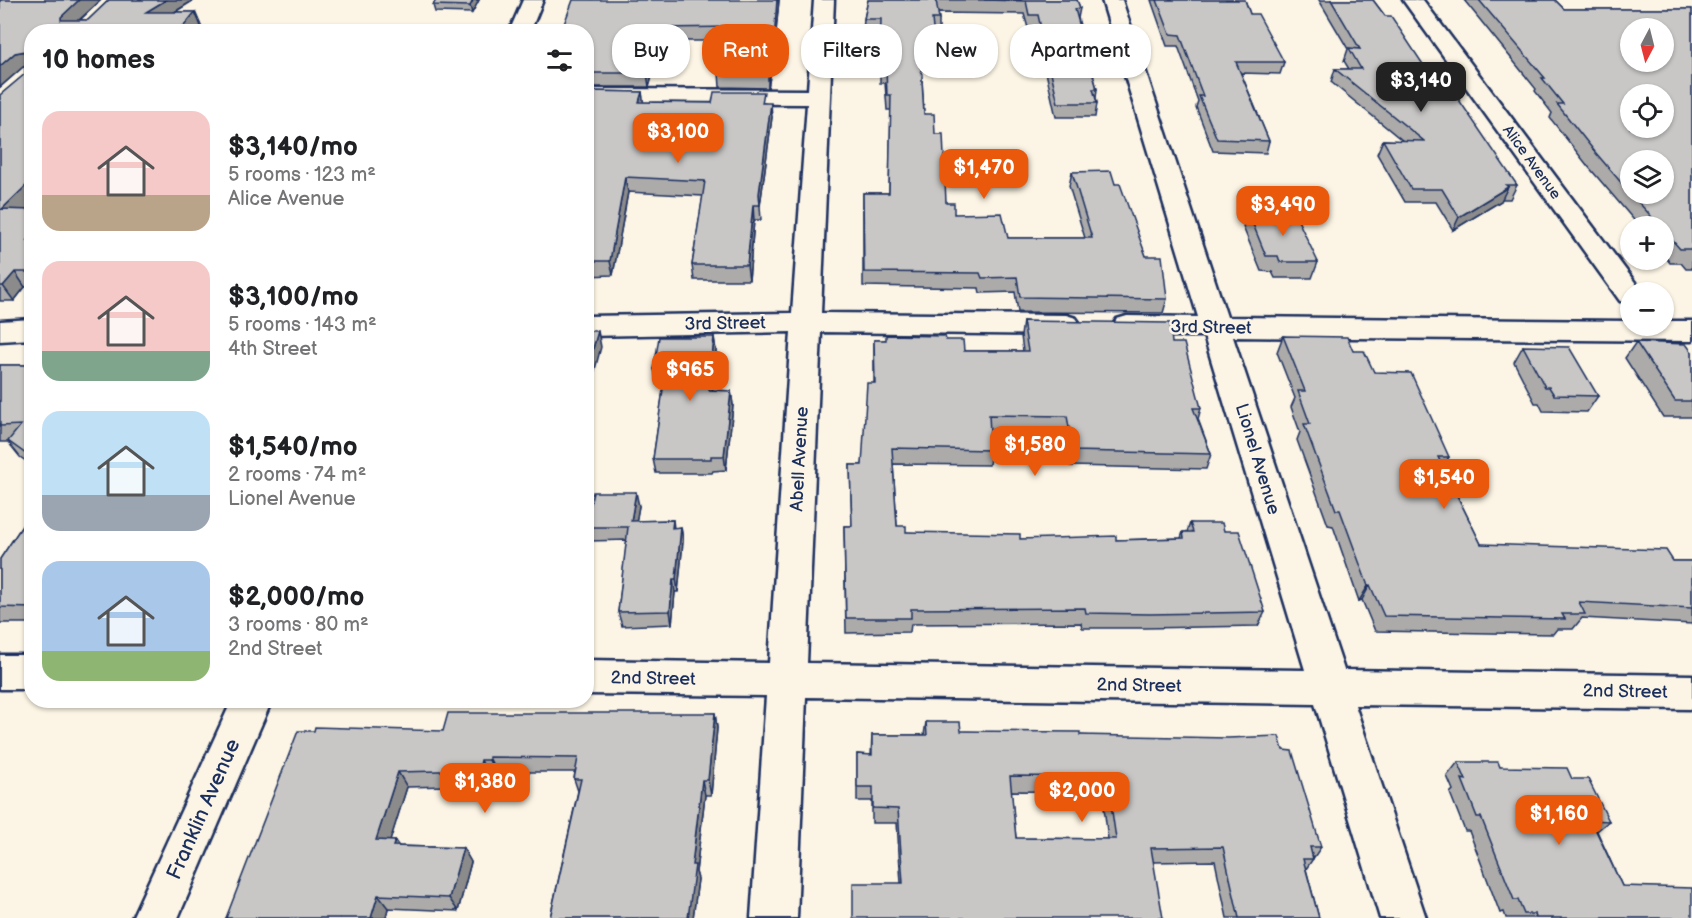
<!DOCTYPE html>
<meta charset="utf-8">
<style>
body{margin:0;font-family:"Balsamiq Sans",sans-serif;background:#f2f2f2;color:#202124;height:100vh;display:flex;flex-direction:column;font-size:22px;white-space:nowrap}
*{box-sizing:border-box;margin:0}
p{font-size:20px;color:#757577}
.icon{flex:none;width:33px;height:33px;fill:none;stroke:currentColor;stroke-width:2;stroke-linecap:round;stroke-linejoin:round}
.map{position:relative;flex:1;overflow:hidden}
.panel{position:absolute;left:24px;top:24px;width:570px;height:684px;display:flex;flex-direction:column;background:#fff;border-radius:24px;box-shadow:0 2px 4px #0004}
.panel>*{flex:none}
.hud{position:absolute;left:612px;top:24px;width:570px;height:54px;display:flex;gap:12px}
.needle{width:39px;rotate:187deg}
.controls{position:absolute;left:1620px;top:18px;display:grid;gap:12px}
.controls a{display:grid;place-items:center;width:54px;height:54px;border-radius:50%;background:#fff;box-shadow:0 2px 4px #0004;font-size:30px}
.price{position:absolute;translate:-50% -51px;padding:0 14px;border-radius:12px;background:#ea580c;color:#fff;font-size:20px;line-height:39px;filter:drop-shadow(0 2px 3px #0008)}
.price::after{content:'';position:absolute;left:50%;top:36px;width:18px;height:14px;margin-left:-9px;background:inherit;clip-path:polygon(0 0,100% 0,50% 100%)}
.price.on{background:#222;color:#fff}
ul{padding:0;list-style:none}
li{display:flex;align-items:center;gap:18px;height:150px;padding:0 18px}
li span{display:grid;place-items:center;flex:none;width:168px;height:120px;border-radius:18px;color:#555}
li>.icon{margin-inline-start:auto}
span .icon{width:72px;height:72px;fill:#fffc;stroke-width:1}
li b{font-size:26px}
h2{display:flex;justify-content:space-between;align-items:center;height:72px;padding:0 18px;font-size:26px}
.pill{padding:0 21px;border-radius:24px;background:#fff;box-shadow:0 2px 4px #0004;font-size:21px;line-height:54px}
.pill.on{background:#ea580c;color:#fff}
.map>svg:first-child{display:block}
.lines{fill:none;stroke-linecap:round;stroke-linejoin:round}
.minor-casing{stroke:#1b2f5e;stroke-width:5}
.minor{fill:#fcf5e5;fill-rule:evenodd}
.wall{fill:#acabaa;stroke:#1b2f5e;stroke-width:1.5;fill-rule:evenodd}
.shaded-wall{fill:#8c8b8b;stroke:#1b2f5e;stroke-width:1.5}
.building{fill:#c8c7c6;stroke:#1b2f5e;stroke-width:1.5;fill-rule:evenodd}
.labels{text-anchor:middle;stroke-width:5;stroke-linejoin:round;paint-order:stroke}
.far-street-label{font-size:15px;fill:#1b2f5e;stroke:#fcf5e5}
.street-label{font-size:18px;fill:#1b2f5e;stroke:#fcf5e5}
.near-street-label{font-size:21px;fill:#1b2f5e;stroke:#fcf5e5}
</style>
<div class="map">
<svg width="1692" height="918" viewBox="0 0 1692 918">
<rect width="100%" height="100%" fill="#fcf5e5"/>
<filter id="ink" filterUnits="userSpaceOnUse"><feTurbulence type="fractalNoise" baseFrequency=".0167" numOctaves="2"/><feDisplacementMap in="SourceGraphic" scale="12" xChannelSelector="R" yChannelSelector="G"/><feConvolveMatrix kernelMatrix="1 2 1 2 8 2 1 2 1" color-interpolation-filters="sRGB"/></filter>
<g filter="url(#ink)">
<g class="lines">
<defs>
<g id="minor">
<polygon points="523,0 543,0 530,32 509,32"/>
<polygon points="814,0 834,0 821,313 1066,315 1076,318 1081,325 1076,332 1066,335 821,332 807,663 1305,670 1204,336 1127,336 1117,333 1112,326 1117,319 1127,316 1198,317 1102,0 1122,0 1227,317 1630,321 1630,326 1664,326 1664,321 1692,321 1692,341 1233,337 1344,670 1692,675 1692,709 1355,705 1426,918 1380,918 1315,704 806,697 797,918 751,918 766,696 586,694 586,660 769,663 791,332 586,336 586,316 792,313 807,104 586,103 586,89 808,90"/>
<polygon points="1403,0 1423,0 1640,289 1643,292 1630,292 1630,304 1620,301"/>
<polygon points="32,319 32,339 0,341 0,321"/>
<rect x="0" y="655" width="32" height="34"/>
<polygon points="232,700 272,700 178,918 132,918"/>
</g>
</defs>
<use href="#minor" class="minor-casing"/>
<use href="#minor" class="minor"/>
</g>
<g class="wall">
<polygon points="0,0 101,0 80,20 88,20 109,0 194,0 175,12 195,12 201,26 32,32 26,210 32,210 32,287 25,287 14,301 0,301 0,95 25,74 25,66 23,67 0,87"/>
<polygon points="436,0 479,0 472,13 435,12 433,5"/>
<polygon points="779,0 774,53 768,88 720,87 719,73 727,41 662,41 649,87 586,87 586,32"/>
<polygon points="868,0 1077,0 1080,8 1078,18 1097,89 1096,98 1097,103 1095,117 1056,117 1036,28 1028,28 1024,14 938,13 939,19 939,33 933,33 935,48 934,62 921,62 924,114 935,134 946,203 954,214 1008,238 1085,238 1069,186 1072,172 1115,184 1146,256 1167,299 1163,313 1018,312 1015,292 980,293 979,288 863,286 863,193 889,193 891,110 887,110 885,83 880,83 880,33 863,32 864,19"/>
<polygon points="1151,0 1245,0 1250,14 1284,62 1280,74 1241,73 1269,141 1266,153 1213,151 1196,107 1198,101 1178,46 1167,46"/>
<polygon points="1319,0 1373,0 1430,75 1517,185 1510,199 1502,199 1501,201 1453,230 1436,202 1405,202 1377,154 1383,140 1403,141 1331,82 1335,69 1349,69 1344,61 1348,49"/>
<path d="M1464,0H1555L1564,9H1692V269H1686L1681,263H1670L1664,255V226H1639L1587,165L1550,118L1552,113L1535,91L1536,89ZM1630,160L1664,194H1630Z"/>
<polygon points="586,91 642,92 643,102 765,103 772,117 760,206 761,220 754,220 749,280 694,280 692,265 703,196 628,192 613,275 586,276"/>
<polygon points="1248,212 1318,262 1312,278 1275,278 1272,272 1261,271 1243,227"/>
<polygon points="1023,321 1172,343 1201,408 1198,419 1211,454 1206,469 1070,466 1064,431 990,430 991,450 989,465 893,464 897,526 906,532 1020,539 1116,540 1181,538 1183,532 1187,532 1190,523 1224,531 1265,612 1258,626 1145,628 1082,628 1081,623 911,624 910,632 846,633 844,526 852,526 850,465 862,465 874,383 874,340 946,340 964,351 1023,351 1021,336"/>
<polygon points="1283,336 1353,351 1374,372 1449,457 1443,467 1481,544 1673,561 1692,561 1692,624 1582,618 1573,629 1557,629 1553,634 1375,631 1362,600 1359,601 1333,526 1328,525 1297,440 1300,432 1291,407 1295,398 1277,352"/>
<polygon points="714,337 716,351 712,390 731,391 733,405 726,470 713,471 712,473 656,473 653,459 664,384 657,384 654,369"/>
<polygon points="1636,342 1692,352 1692,417 1663,417 1625,358"/>
<polygon points="1523,346 1598,396 1587,412 1543,411 1539,403 1535,403 1514,362"/>
<polygon points="0,365 32,365 32,465 20,457 8,442 0,442"/>
<polygon points="639,506 636,521 673,520 674,528 681,527 683,541 678,592 675,592 672,624 622,626 618,612 627,540 589,541 586,530 586,523"/>
<polygon points="32,511 32,623 0,623 0,559"/>
<polygon points="715,713 717,728 711,795 705,795 696,872 698,879 693,918 550,918 578,791 574,779 575,772 496,772 496,775 488,775 486,785 407,787 390,840 399,846 463,848 471,862 458,911 388,908 386,918 226,918 443,731"/>
<path d="M926,722L961,731L1080,735L1283,750L1321,847L1306,869L1319,918H1227L1215,861L1153,862L901,883L897,823H872V801H857V754L871,755L872,735H924ZM1011,791L1102,792L1108,839L1016,838Z"/>
<polygon points="1458,762 1500,767 1572,779 1609,821 1597,831 1622,886 1692,918 1506,918 1504,912 1500,913 1469,831 1465,831 1450,793 1453,790 1447,776"/>
</g>
<g class="shaded-wall">
<polygon points="79,0 101,0 68,30 61,20 61,17"/>
<polygon points="166,0 194,0 153,25 146,12"/>
<polygon points="473,0 479,0 472,13 470,6"/>
<polygon points="777,0 779,0 774,53 768,88 768,74"/>
<polygon points="195,12 201,26 196,32 179,32"/>
<polygon points="661,28 662,41 649,87 647,73"/>
<polygon points="26,51 32,66 23,67 0,87 0,66 15,53"/>
<polygon points="642,92 644,106 639,102"/>
<polygon points="771,103 772,117 760,206 759,194"/>
<polygon points="625,177 628,192 613,275 610,261"/>
<polygon points="32,180 32,204 11,224 2,209"/>
<polygon points="1508,187 1501,201 1453,230 1459,217"/>
<polygon points="753,205 754,220 749,280 747,265"/>
<polygon points="15,272 25,287 14,301 3,286"/>
<polygon points="598,331 601,347 586,403 586,373"/>
<polygon points="714,337 716,351 711,405 709,390"/>
<polygon points="731,391 733,405 726,470 724,456"/>
<polygon points="636,492 639,506 634,535 631,521"/>
<polygon points="681,527 683,541 678,592 676,579"/>
<polygon points="673,579 675,592 672,624 670,611"/>
<polygon points="1370,585 1362,600 1359,601 1368,586"/>
<polygon points="715,713 717,728 711,795 708,780"/>
<polygon points="489,757 496,772 496,775 489,760"/>
<polygon points="481,760 488,775 486,785 479,770"/>
<polygon points="398,772 407,787 386,854 376,840"/>
<polygon points="702,780 705,795 696,872 698,879 693,918 688,918 692,865"/>
<polygon points="395,841 405,855 393,846"/>
<polygon points="463,848 471,862 458,911 449,898"/>
<polygon points="378,895 388,908 386,918 371,918"/>
</g>
<g class="building">
<polygon points="0,0 79,0 61,17 61,20 88,20 109,0 166,0 146,12 195,12 179,32 32,32 32,180 2,209 32,210 32,236 28,240 32,240 32,272 15,272 3,286 0,286 0,95 25,74 26,51 15,53 0,66"/>
<polygon points="436,0 473,0 470,6 433,5"/>
<polygon points="573,0 777,0 774,40 768,74 719,73 730,27 661,28 647,73 586,73 586,32 561,32"/>
<polygon points="868,0 936,0 939,19 932,19 935,48 920,48 924,114 934,114 935,134 943,134 946,203 954,203 954,214 1002,213 1008,238 1092,238 1072,172 1111,171 1115,184 1120,184 1146,256 1162,256 1167,299 1020,297 1017,277 982,278 980,273 864,272 863,193 889,193 891,95 887,95 886,69 880,69 881,19 864,19"/>
<polygon points="984,0 1077,0 1080,8 1075,9 1097,89 1093,89 1097,103 1058,103 1038,15 1029,15 1026,1"/>
<polygon points="1157,0 1245,0 1250,14 1258,14 1284,62 1236,62 1269,141 1217,139 1199,96 1203,96 1180,35 1170,34"/>
<polygon points="1331,0 1373,0 1385,16 1391,16 1430,75 1442,75 1517,185 1506,185 1508,187 1459,217 1442,189 1411,189 1383,140 1424,141 1335,69 1361,69 1349,48 1360,49"/>
<path d="M1479,0H1555L1564,9H1692V251L1690,249H1680L1664,231V226H1660L1631,194H1664V160H1630V193L1595,152L1557,104H1563L1542,78H1545ZM1630,28H1664V62H1630ZM1630,94H1664V128H1630Z"/>
<polygon points="586,91 642,92 639,102 712,103 714,92 764,92 762,103 771,103 759,194 760,205 753,205 747,265 692,265 705,181 625,177 610,261 586,261"/>
<polygon points="1248,212 1294,212 1318,262 1280,262 1278,256 1266,256"/>
<polygon points="1023,321 1170,323 1172,343 1184,343 1201,408 1193,408 1211,454 1073,451 1067,416 989,415 991,450 892,448 897,526 906,526 906,532 1020,534 1020,539 1116,536 1116,540 1184,538 1183,532 1193,532 1190,523 1222,523 1224,531 1239,531 1265,612 1150,614 1086,613 1085,608 911,609 911,618 846,618 844,526 852,526 850,465 862,465 867,383 875,383 874,340 886,340 886,335 945,336 946,340 963,340 964,351 1028,351"/>
<polygon points="586,331 598,331 586,373"/>
<polygon points="1283,336 1347,337 1353,351 1364,351 1374,372 1411,373 1449,457 1438,457 1481,544 1666,550 1673,561 1692,561 1692,608 1579,602 1585,614 1562,614 1565,619 1384,616 1370,585 1368,586 1340,510 1336,510 1304,424 1310,424 1298,391 1305,391"/>
<polygon points="659,337 714,337 709,390 731,391 724,456 711,456 711,459 653,459 666,369 654,369"/>
<polygon points="1636,342 1686,344 1692,352 1692,401 1675,401"/>
<polygon points="1523,346 1569,347 1598,396 1554,395 1549,387 1545,387"/>
<polygon points="0,365 32,365 32,454 26,454 8,441 21,425 0,426"/>
<polygon points="593,492 636,492 631,521 673,520 672,528 681,527 676,579 673,579 670,611 618,612 628,527 586,527"/>
<polygon points="32,511 32,608 0,607 0,559"/>
<polygon points="448,713 715,713 708,780 702,780 692,865 695,865 688,918 550,918 581,779 574,779 578,758 489,757 489,760 481,760 479,770 398,772 376,840 395,841 393,846 463,848 449,898 378,895 371,918 226,918 298,731 314,731 315,727 443,731"/>
<path d="M926,722H960L961,731L1080,732V735L1228,738L1279,736L1283,750L1292,751L1321,847H1310L1313,859H1303L1319,918H1239L1223,847L1151,848L1163,918H853V883H903L898,809L873,808V787H857V754L872,755V735H927ZM1010,776L1107,777L1116,839L1016,838Z"/>
<polygon points="1458,762 1498,762 1500,767 1567,768 1572,779 1588,779 1609,821 1591,820 1622,886 1692,888 1692,918 1536,918 1535,914 1524,914 1518,900 1514,900 1481,817 1477,817 1462,779 1466,780"/>
</g>
</g>
<g class="labels">
<g class="far-street-label">
<text transform="translate(1532 162) rotate(54)" y="5">Alice Avenue</text>
</g>
<g class="street-label">
<text transform="translate(725 323) rotate(-1)" y="6">3rd Street</text>
<text transform="translate(1211 327) rotate(1)" y="6">3rd Street</text>
<text transform="translate(799 459) rotate(-87)" y="6">Abell Avenue</text>
<text transform="translate(1258 459) rotate(73)" y="6">Lionel Avenue</text>
<text transform="translate(653 678) rotate(1)" y="6">2nd Street</text>
<text transform="translate(1139 685) rotate(1)" y="6">2nd Street</text>
<text transform="translate(1625 691) rotate(1)" y="6">2nd Street</text>
</g>
<g class="near-street-label">
<text transform="translate(203 809) rotate(-66)" y="7">Franklin Avenue</text>
</g>
</g>
</svg>
<div class="controls">
<a><svg class="needle" viewBox="-14 -14 28 28"><path d="M0-13l5 13h-10z" fill="#e53935"/><path d="M0 13l5-13h-10z" fill="#757577"/></svg></a>
<a><svg class="icon" aria-label="locate" viewBox="0 0 24 24"><circle cx="12" cy="12" r="6"/><path d="M12 2v4M12 18v4M2 12h4M18 12h4"/></svg></a>
<a><svg class="icon" aria-label="layers" viewBox="0 0 24 24"><path d="M12 4l9 5-9 5-9-5zM3 14l9 5 9-5"/></svg></a>
<a>+</a>
<a>−</a>
</div>
<b class="price on" style="left:1421px;top:113px">$3,140</b>
<b class="price" style="left:678px;top:164px">$3,100</b>
<b class="price" style="left:984px;top:200px">$1,470</b>
<b class="price" style="left:1283px;top:237px">$3,490</b>
<b class="price" style="left:690px;top:402px">$965</b>
<b class="price" style="left:1035px;top:477px">$1,580</b>
<b class="price" style="left:1444px;top:510px">$1,540</b>
<b class="price" style="left:485px;top:814px">$1,380</b>
<b class="price" style="left:1082px;top:823px">$2,000</b>
<b class="price" style="left:1559px;top:846px">$1,160</b>
<div class="hud">
<a class="pill">Buy</a>
<a class="pill on">Rent</a>
<a class="pill">Filters</a>
<a class="pill">New</a>
<a class="pill">Apartment</a>
</div>
<section class="panel">
<h2>10 homes<svg class="icon" aria-label="filters" viewBox="0 0 24 24"><path d="M4 7h16M4 17h16"/><circle cx="9" cy="7" r="2"/><circle cx="15" cy="17" r="2"/></svg></h2>
<ul>
<li><span style="background:linear-gradient(#f6c9c9 70%,#b9a48a 0)"><svg class="icon" aria-label="home" viewBox="0 0 24 24"><path d="M3 11l9-7 9 7M6 9v11h12V9"/></svg></span><div><b>$3,140/mo</b><p>5 rooms · 123 m²</p><p>Alice Avenue</p></div></li>
<li><span style="background:linear-gradient(#f6c9c9 75%,#7fa58c 0)"><svg class="icon" aria-label="home" viewBox="0 0 24 24"><path d="M3 11l9-7 9 7M6 9v11h12V9"/></svg></span><div><b>$3,100/mo</b><p>5 rooms · 143 m²</p><p>4th Street</p></div></li>
<li><span style="background:linear-gradient(#bfe0f5 70%,#9aa5b1 0)"><svg class="icon" aria-label="home" viewBox="0 0 24 24"><path d="M3 11l9-7 9 7M6 9v11h12V9"/></svg></span><div><b>$1,540/mo</b><p>2 rooms · 74 m²</p><p>Lionel Avenue</p></div></li>
<li><span style="background:linear-gradient(#a9c7e8 75%,#8fb573 0)"><svg class="icon" aria-label="home" viewBox="0 0 24 24"><path d="M3 11l9-7 9 7M6 9v11h12V9"/></svg></span><div><b>$2,000/mo</b><p>3 rooms · 80 m²</p><p>2nd Street</p></div></li>
</ul>
</section>
</div>
